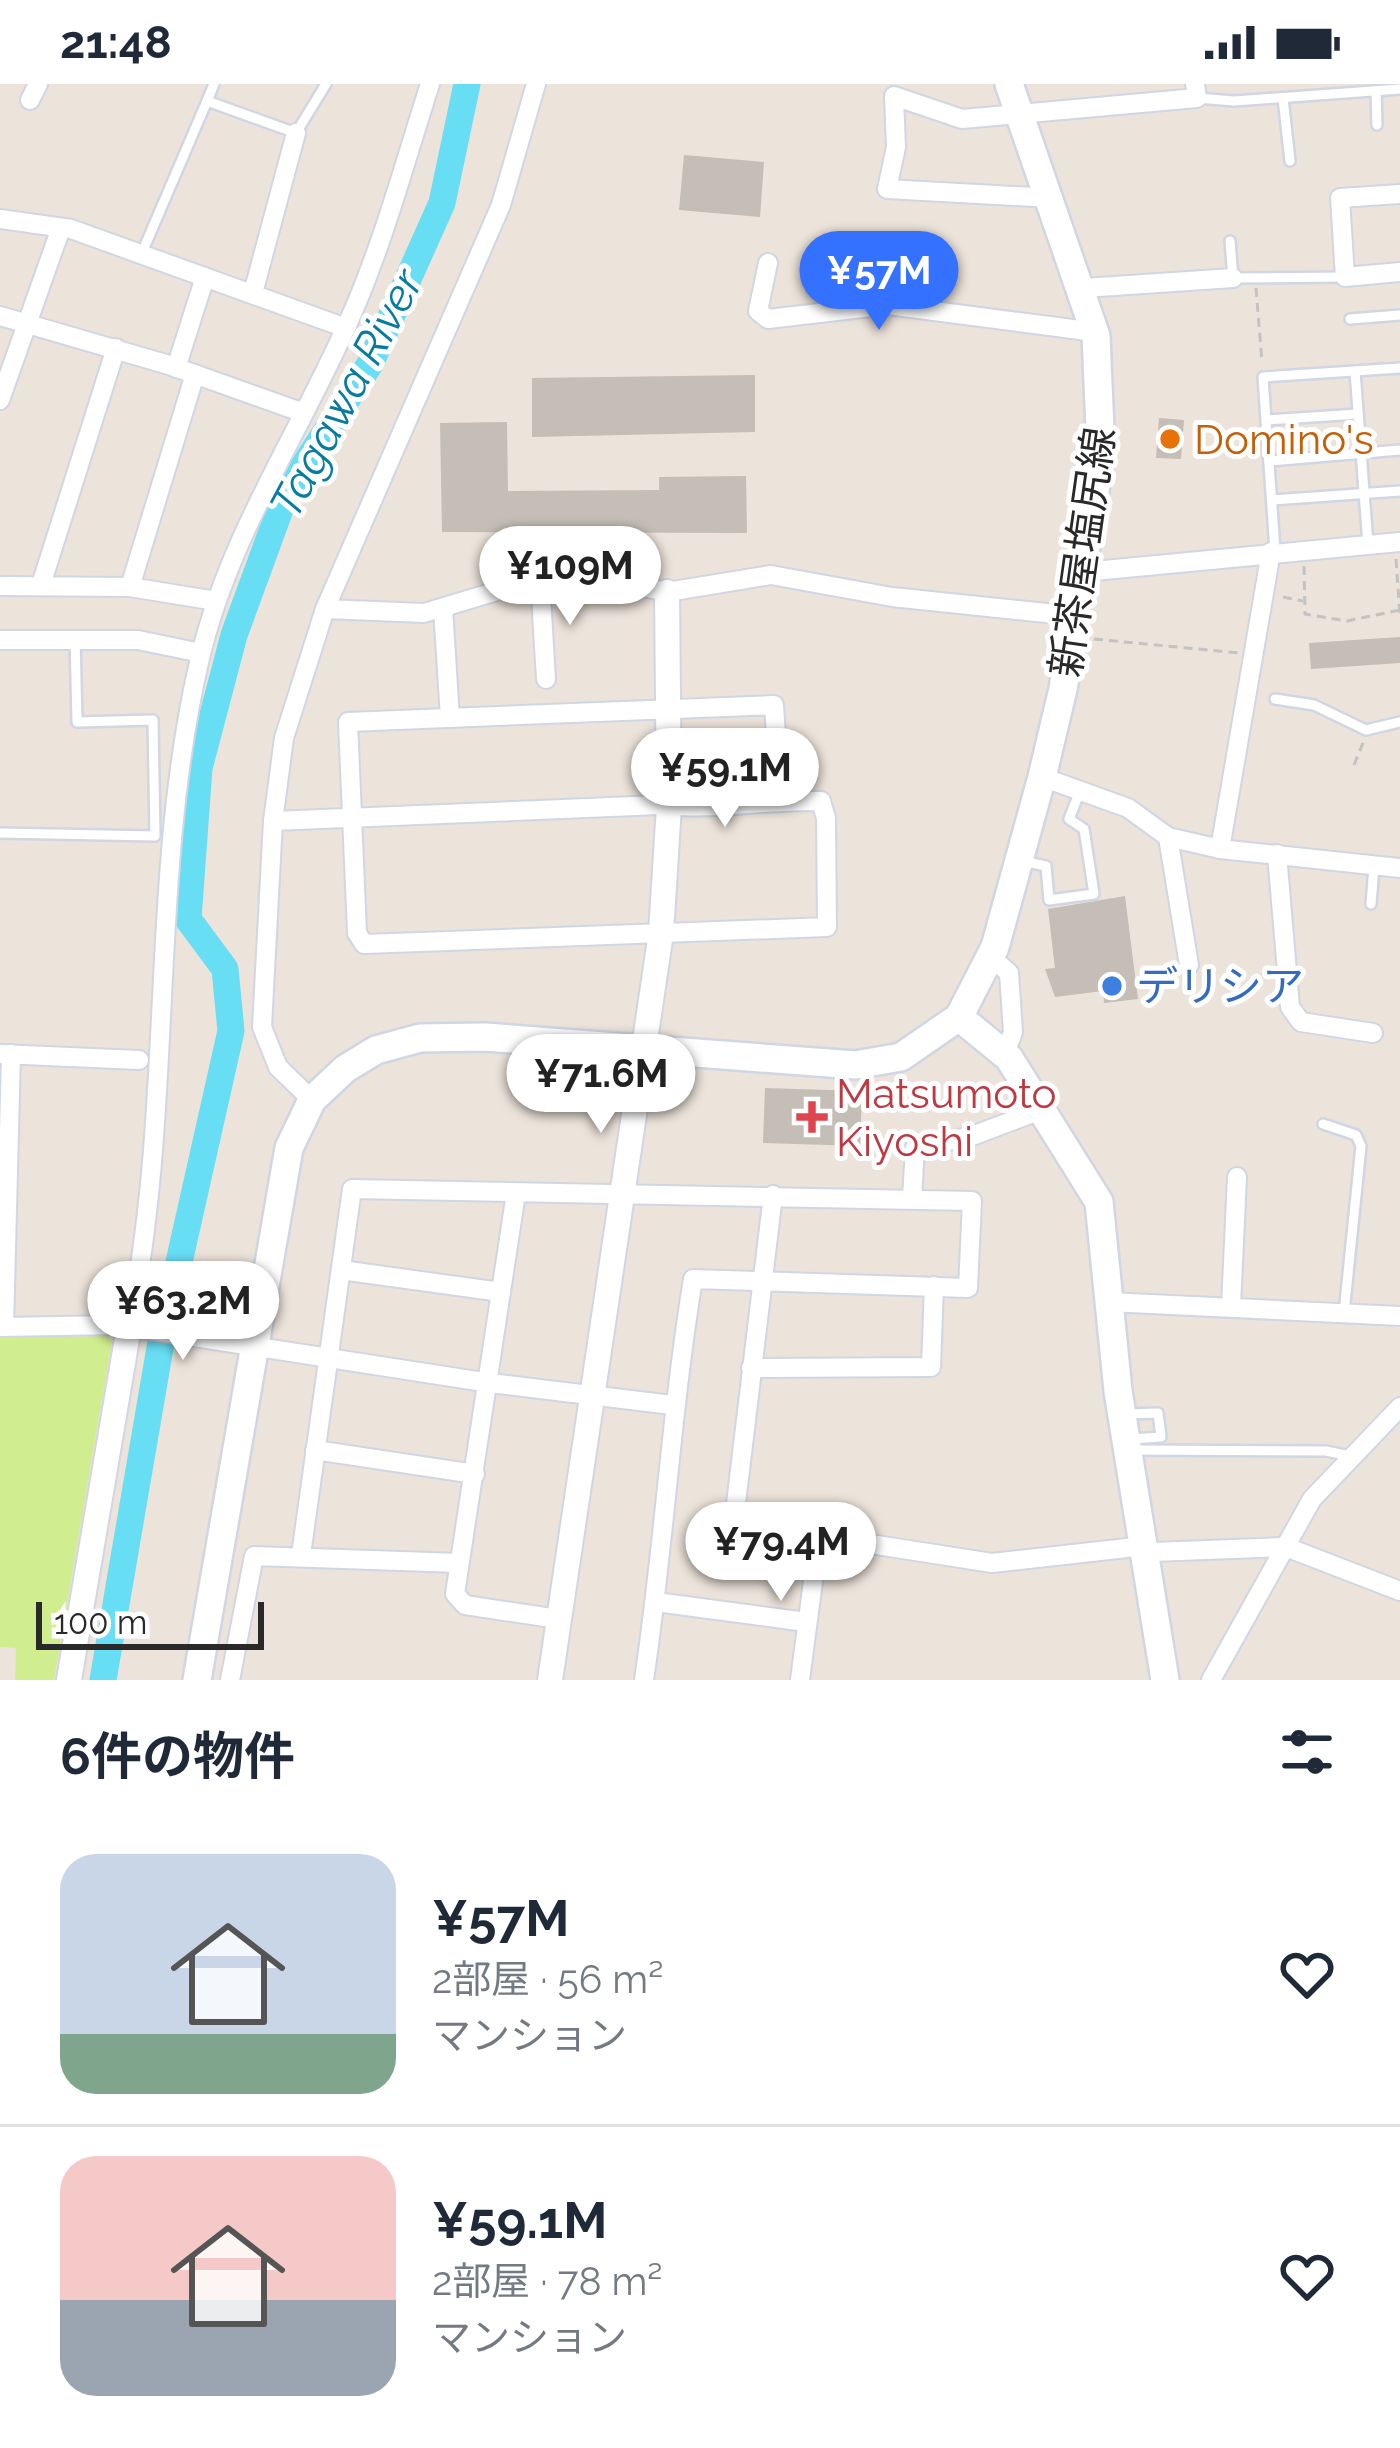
<!DOCTYPE html>
<html lang="ja">
<meta charset="utf-8">
<style>
body{margin:0;font-family:Raleway,"Noto Sans JP",sans-serif;background:#f6f6f7;color:#1f2937;height:100vh;display:flex;flex-direction:column;font-size:45px;white-space:nowrap}
*{box-sizing:border-box;margin:0}
p{font-size:39px;color:#747a83}
.icon{flex:none;width:66px;height:66px;fill:none;stroke:currentColor;stroke-width:2;stroke-linecap:round;stroke-linejoin:round}
.map{position:relative;height:1596px;overflow:hidden}
.side{display:flex;flex-direction:column;background:#fff;flex:1}
.side>*{flex:none}
.scale{position:absolute;left:36px;bottom:30px;width:228px;box-sizing:border-box;padding-left:12px;border:6px solid #292929;border-top:0;font-size:33px;line-height:42px;white-space:nowrap;color:#292929;-webkit-text-stroke:9px #fff;paint-order:stroke}
.price{position:absolute;translate:-50% -102px;padding:0 27px;border-radius:42px;background:#fff;color:#222;font-size:39px;line-height:78px;filter:drop-shadow(0 3px 6px #0008)}
.price::after{content:'';position:absolute;left:50%;top:72px;width:36px;height:27px;margin-left:-18px;background:inherit;clip-path:polygon(0 0,100% 0,50% 100%)}
.price.on{background:#3571ff;color:#fff}
ul{padding:0;list-style:none}
li{display:flex;align-items:center;gap:36px;height:300px;padding:0 60px}
li+li{border-top:3px solid #e0e1e3}
li span{display:grid;place-items:center;flex:none;width:336px;height:240px;border-radius:36px;color:#555}
li>.icon{margin-inline-start:auto}
span .icon{width:144px;height:144px;fill:#fffc;stroke-width:1}
li b{font-size:51px}
h2{display:flex;justify-content:space-between;align-items:center;height:144px;padding:0 60px;font-size:51px}
.status{display:flex;justify-content:space-between;align-items:center;height:84px;padding:0 60px;background:#fff;direction:ltr}
.status svg{height:33px;fill:currentColor}
.map>svg:first-child{display:block}
.pitch{fill:#d0ee8f}
.lines{fill:none;stroke-linecap:round;stroke-linejoin:round}
.river{stroke:#68def4;stroke-width:27}
.building{fill:#c4beb6}
.service-casing{stroke:#d0d6e3;stroke-width:14}
.minor-casing{stroke:#d0d6e3;stroke-width:22}
.tertiary-casing{stroke:#d0d6e3;stroke-width:28}
.secondary-casing{stroke:#d0d6e3;stroke-width:32}
.path{stroke:#c3c3c3;stroke-width:3;stroke-dasharray:9 6;stroke-linecap:butt}
.service{stroke:#fff;stroke-width:9}
.minor{stroke:#fff;stroke-width:18}
.tertiary{stroke:#fff;stroke-width:24}
.secondary{stroke:#fff;stroke-width:27}
.food-dot{fill:#e8710a;stroke:#fff;stroke-width:4.5}
.shop-dot{fill:#3f7fe0;stroke:#fff;stroke-width:4.5}
.health-dot{fill:#e0444e;stroke:#fff;stroke-width:4.5}
.labels{text-anchor:middle;stroke-width:10;stroke-linejoin:round;paint-order:stroke}
.food-label{font-size:42px;fill:#c56008;stroke:#fff;text-anchor:start}
.street-label{font-size:42px;fill:#292929;stroke:#fff}
.shop-label{font-size:42px;fill:#366cbe;stroke:#fff;text-anchor:start}
.health-label{font-size:42px;fill:#be3a42;stroke:#fff;text-anchor:start}
.water-label{font-size:45px;font-style:italic;fill:#077c9f;stroke:#fff}
</style>
<div class="status"><b>21:48</b><svg viewBox="0 0 49 12"><path d="M0 12V9h3v3zM5 12V6h3v6zM10 12V3h3v9zM15 12V0h3v12zM26 1h20v11H26zM47 4h2v5h-2z"/></svg></div>
<div class="map">
<svg width="1400" height="1596" viewBox="0 0 1400 1596">
<rect width="100%" height="100%" fill="#ece3da"/>
<polygon class="pitch" points="107,1252 112,1257 54,1596 15,1596 16,1564 0,1563 0,1254"/>
<g class="lines">
<polyline class="river" points="103,1596 161,1258 231,947 225,885 188,835 199,684 234,551 286,409 370,280 442,119 467,0"/>
</g>
<g class="building">
<polygon points="684,71 764,78 760,133 679,126"/>
<polygon points="755,291 755,348 532,353 532,294"/>
<polygon points="1159,334 1184,336 1181,375 1156,374"/>
<polygon points="507,338 508,407 659,406 659,393 746,392 747,449 442,448 440,339"/>
<polygon points="1400,553 1400,579 1311,585 1309,559"/>
<polygon points="1125,812 1138,915 1104,919 1103,907 1055,913 1045,885 1055,884 1048,825"/>
<polygon points="765,1004 862,1007 860,1062 763,1059"/>
</g>
<g class="lines">
<defs>
<g id="service">
<polyline points="1376,7 1377,41"/>
<polyline points="1197,14 1234,17 1400,5"/>
<polyline points="1283,14 1290,77"/>
<polyline points="207,17 214,0"/>
<polyline points="1230,157 1233,194 1345,193"/>
<polyline points="141,171 207,17 296,49 326,0"/>
<polyline points="1350,235 1400,231"/>
<polyline points="1355,287 1368,461"/>
<polyline points="1267,336 1358,330"/>
<polyline points="1269,377 1400,366"/>
<polyline points="1272,416 1400,407"/>
<polyline points="1275,467 1263,293 1400,284"/>
<polyline points="1275,615 1314,621 1366,646 1400,638"/>
<polyline points="0,749 155,752 153,636 77,638 75,553"/>
<polyline points="1023,777 1046,782 1049,816 1094,810 1084,745 1069,735 1080,707"/>
<polyline points="1371,820 1374,783"/>
<polyline points="1323,1040 1356,1051 1361,1062 1344,1229"/>
<polyline points="1127,1330 1158,1329 1161,1353 1132,1355"/>
<polyline points="1133,1366 1326,1367 1355,1373"/>
</g>
<g id="minor">
<polyline points="30,16 38,0"/>
<polyline points="1400,110 1340,114 1345,193 1400,188"/>
<polyline points="1052,114 887,105 896,63 894,12 962,35 1197,14 1195,0"/>
<polyline points="0,135 71,145 346,244"/>
<polyline points="768,179 758,227 768,235 888,221 1095,248"/>
<polyline points="1084,204 1233,194"/>
<polyline points="253,209 296,49"/>
<polyline points="0,232 169,281 301,328"/>
<polyline points="176,284 205,193"/>
<polyline points="0,316 61,144"/>
<polyline points="1083,488 1400,458"/>
<polyline points="540,496 546,595"/>
<polyline points="41,501 116,264"/>
<polyline points="0,502 130,503 216,517"/>
<polyline points="130,503 195,290"/>
<polyline points="443,524 450,634"/>
<polyline points="325,525 424,529 527,498 582,490 667,508 771,491 892,513 1075,532"/>
<polyline points="0,556 138,556 201,569"/>
<polyline points="1042,693 1128,724 1168,753 1220,765 1400,784"/>
<path d="M273,737L659,721C712,726 767,716 821,717L826,734L827,843L364,860L357,849L348,638L774,621L780,716"/>
<polyline points="1168,753 1189,881"/>
<polyline points="1220,765 1271,468"/>
<polyline points="1277,770 1290,923 1301,938 1373,949"/>
<polyline points="991,873 1009,889 1013,948 1005,970"/>
<polyline points="0,970 139,976"/>
<polyline points="312,1016 278,983 262,943 273,737 284,654 325,525 501,121 536,0"/>
<polyline points="516,1109 455,1510 465,1521 558,1535"/>
<polyline points="773,1111 734,1436 741,1445 819,1452 992,1479 1136,1463 1153,1468 1286,1463 1400,1507"/>
<polyline points="912,1114 915,1064 972,1052 1038,1027"/>
<polyline points="341,1186 501,1208"/>
<polyline points="1108,1218 1400,1232"/>
<polyline points="1231,1222 1237,1093"/>
<polyline points="0,1243 117,1241 490,1299 672,1321"/>
<polyline points="4,1243 11,970"/>
<path d="M129,1243C175,1022 148,794 200,574C229,453 297,353 347,241C382,164 404,81 430,0"/>
<polyline points="751,1284 931,1283 934,1202"/>
<polyline points="315,1366 475,1390"/>
<path d="M301,1471L352,1105L972,1117L968,1204L693,1195C671,1329 664,1463 644,1596"/>
<polyline points="656,1518 806,1538"/>
<polyline points="230,1596 254,1472 459,1479"/>
<polyline points="800,1596 819,1452"/>
<polyline points="1211,1596 1312,1415 1400,1323"/>
</g>
<g id="tertiary">
<polyline points="69,1596 129,1243"/>
<polyline points="550,1596 661,849 669,722 667,508"/>
</g>
<g id="secondary">
<polyline points="959,933 1009,974 1099,1118 1118,1307 1165,1596"/>
<polyline points="197,1596 289,1064 312,1016 345,985 376,966 420,954 485,953 855,981 901,973 959,933 995,863 1042,693 1063,605 1101,369 1096,252 1009,0"/>
</g>
</defs>
<use href="#service" class="service-casing"/>
<use href="#minor" class="minor-casing"/>
<use href="#tertiary" class="tertiary-casing"/>
<use href="#secondary" class="secondary-casing"/>
<g class="path">
<polyline points="1256,204 1262,278"/>
<polyline points="1396,475 1400,532"/>
<polyline points="1304,482 1305,530 1347,537 1400,526"/>
<polyline points="1283,513 1303,517"/>
<polyline points="1094,555 1239,569"/>
<polyline points="1354,681 1363,659"/>
</g>
<use href="#service" class="service"/>
<use href="#minor" class="minor"/>
<use href="#tertiary" class="tertiary"/>
<use href="#secondary" class="secondary"/>
</g>
<circle class="food-dot" cx="1170" cy="355" r="12"/>
<circle class="shop-dot" cx="1112" cy="902" r="12"/>
<path class="health-dot" d="M806 1015h12v12h12v12h-12v12h-12v-12h-12v-12h12z"/>
<g class="labels">
<g class="food-label">
<text x="1194" y="370">Domino's</text>
</g>
<g class="street-label">
<text transform="translate(1082 468) rotate(-82)" y="15">新茶屋塩尻線</text>
</g>
<g class="shop-label">
<text x="1136" y="917">デリシア</text>
</g>
<g class="health-label">
<text x="836" y="1024">Matsumoto<tspan x="836" dy="48">Kiyoshi</tspan></text>
</g>
<g class="water-label">
<text transform="translate(346 309) rotate(-62)" y="16">Tagawa River</text>
</g>
</g>
</svg>
<div class="scale">100 m</div>
<b class="price on" style="left:879px;top:249px">¥57M</b>
<b class="price" style="left:570px;top:544px">¥109M</b>
<b class="price" style="left:725px;top:746px">¥59.1M</b>
<b class="price" style="left:601px;top:1052px">¥71.6M</b>
<b class="price" style="left:183px;top:1279px">¥63.2M</b>
<b class="price" style="left:781px;top:1520px">¥79.4M</b>
</div>
<section class="side">
<h2>6件の物件<svg class="icon" aria-label="filters" viewBox="0 0 24 24"><path d="M4 7h16M4 17h16"/><circle cx="9" cy="7" r="2"/><circle cx="15" cy="17" r="2"/></svg></h2>
<ul>
<li><span style="background:linear-gradient(#c9d6e8 75%,#7fa58c 0)"><svg class="icon" aria-label="home" viewBox="0 0 24 24"><path d="M3 11l9-7 9 7M6 9v11h12V9"/></svg></span><div><b>¥57M</b><p>2部屋 · 56 m²</p><p>マンション</p></div><svg class="icon" aria-label="heart" viewBox="0 0 24 24"><path d="M12 20l-8-8c-3-5 5-10 8-4 3-6 11-1 8 4z"/></svg></li>
<li><span style="background:linear-gradient(#f6c9c9 60%,#9aa5b1 0)"><svg class="icon" aria-label="home" viewBox="0 0 24 24"><path d="M3 11l9-7 9 7M6 9v11h12V9"/></svg></span><div><b>¥59.1M</b><p>2部屋 · 78 m²</p><p>マンション</p></div><svg class="icon" aria-label="heart" viewBox="0 0 24 24"><path d="M12 20l-8-8c-3-5 5-10 8-4 3-6 11-1 8 4z"/></svg></li>
</ul>
</section>
